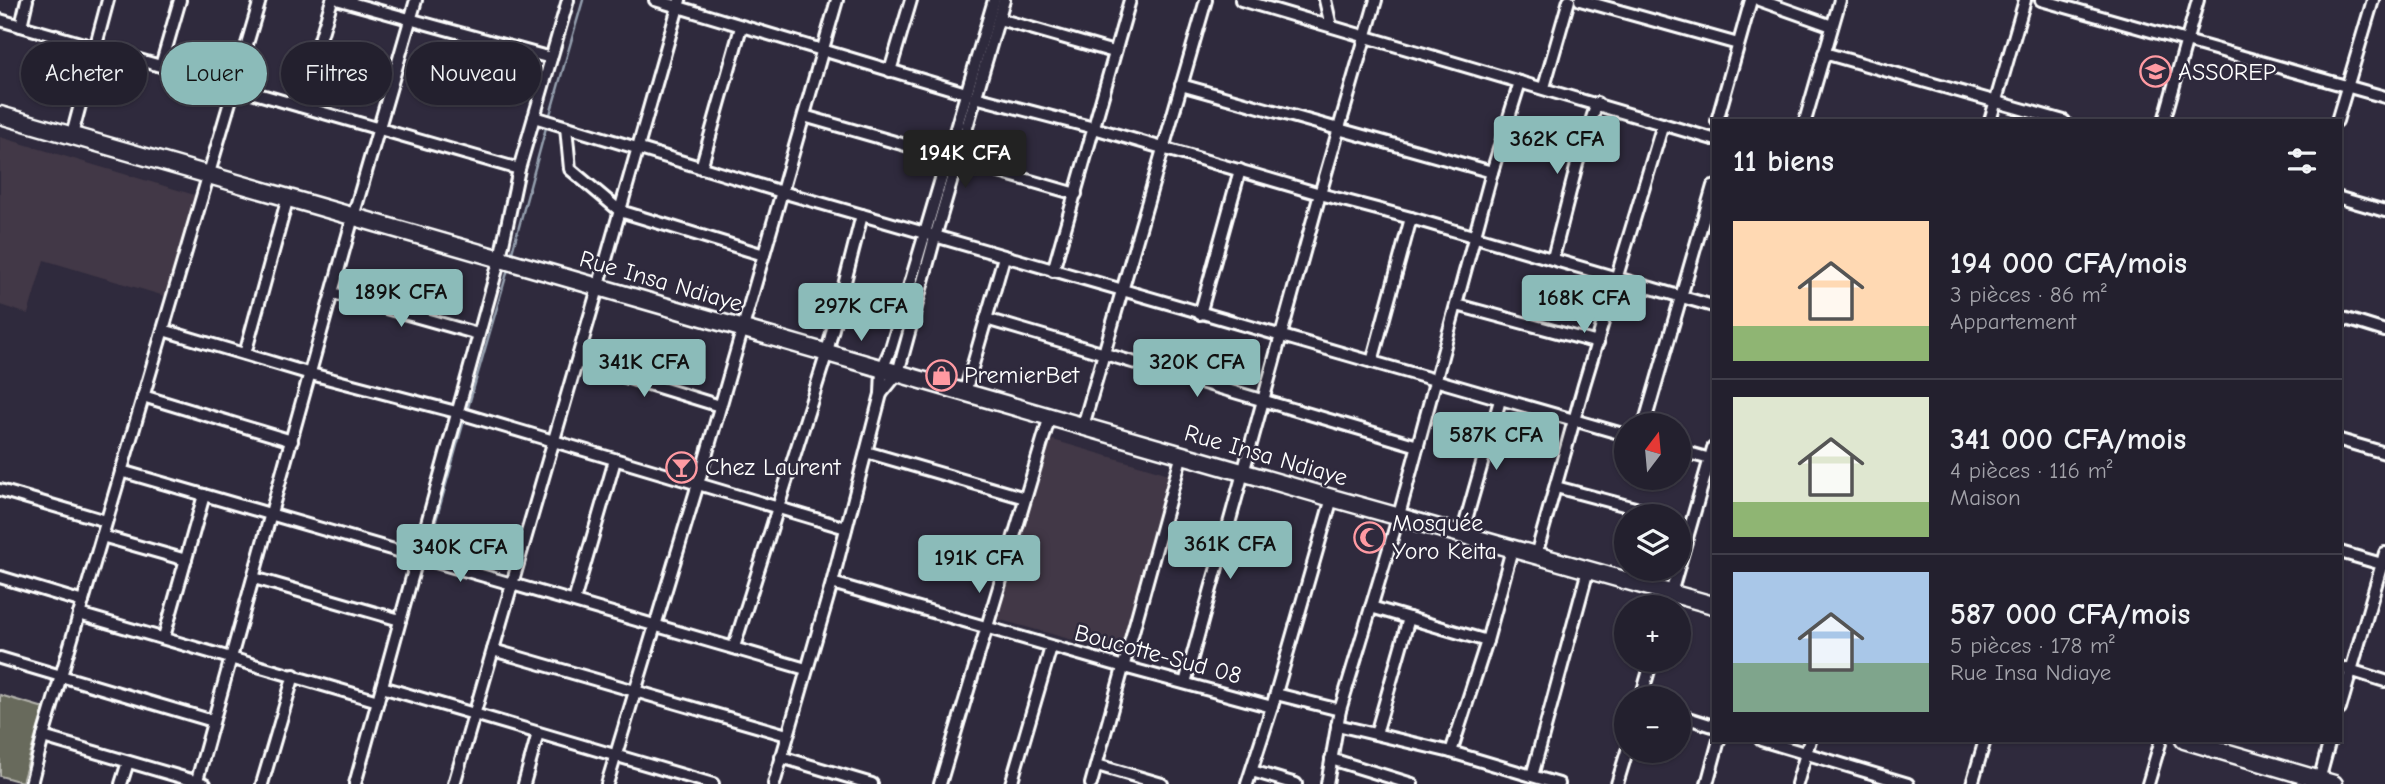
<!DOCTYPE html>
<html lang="fr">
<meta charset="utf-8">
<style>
body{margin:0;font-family:"Comic Neue",sans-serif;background:#2b2836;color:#f1f3f6;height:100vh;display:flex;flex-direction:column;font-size:26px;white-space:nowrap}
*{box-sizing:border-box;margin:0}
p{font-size:23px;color:#a3a3aa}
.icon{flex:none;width:38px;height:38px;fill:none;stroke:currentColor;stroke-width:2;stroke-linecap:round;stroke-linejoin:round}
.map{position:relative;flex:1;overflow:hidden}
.sheet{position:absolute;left:1712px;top:119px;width:630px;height:623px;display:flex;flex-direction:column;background:#23202e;border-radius:0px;box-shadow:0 2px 5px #0004,0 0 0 2px #403e4a}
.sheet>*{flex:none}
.banner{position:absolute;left:21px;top:42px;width:665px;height:63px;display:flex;gap:14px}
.needle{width:46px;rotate:16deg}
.controls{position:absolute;left:1614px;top:413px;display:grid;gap:14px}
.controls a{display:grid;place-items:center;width:77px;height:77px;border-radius:50%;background:#23202e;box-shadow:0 2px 5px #0004,0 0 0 2px #403e4a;font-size:35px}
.price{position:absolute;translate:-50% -60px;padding:0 16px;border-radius:7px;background:#8bbbb9;color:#111;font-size:23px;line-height:46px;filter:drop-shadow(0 2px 4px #0008)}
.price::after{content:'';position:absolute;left:50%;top:42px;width:21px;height:16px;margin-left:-10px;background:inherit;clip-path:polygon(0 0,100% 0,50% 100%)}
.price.active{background:#222;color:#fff}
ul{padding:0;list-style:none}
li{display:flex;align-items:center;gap:21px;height:175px;padding:0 21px}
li+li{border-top:2px solid #403e4a}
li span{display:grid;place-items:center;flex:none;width:196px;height:140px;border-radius:0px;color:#555}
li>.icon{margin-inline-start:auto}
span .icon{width:84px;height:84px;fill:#fffc;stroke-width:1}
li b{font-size:30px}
h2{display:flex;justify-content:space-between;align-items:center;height:84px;padding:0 21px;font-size:30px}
.pill{padding:0 24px;border-radius:32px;background:#23202e;box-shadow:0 2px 5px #0004,0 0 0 2px #403e4a;font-size:24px;line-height:63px}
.pill.active{background:#8bbbb9;color:#111}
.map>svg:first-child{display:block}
.built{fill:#423846}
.green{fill:#686a5b;stroke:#b4b4ad;stroke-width:2}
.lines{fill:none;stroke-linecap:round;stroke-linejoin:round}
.stream{stroke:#95a0af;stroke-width:2.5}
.minor-casing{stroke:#fff;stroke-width:16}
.secondary-casing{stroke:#fff;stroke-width:21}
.minor{stroke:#2f2a3d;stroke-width:10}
.secondary{stroke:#2f2a3d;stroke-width:16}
.labels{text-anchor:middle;stroke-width:5;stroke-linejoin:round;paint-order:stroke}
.poi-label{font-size:24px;fill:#fff;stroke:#2f2a3d;text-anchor:start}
.street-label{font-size:24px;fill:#fff;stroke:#2f2a3d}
</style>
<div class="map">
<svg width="2385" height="784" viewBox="0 0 2385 784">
<rect width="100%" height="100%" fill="#2f2a3d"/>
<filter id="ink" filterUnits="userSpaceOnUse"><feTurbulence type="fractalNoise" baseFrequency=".0143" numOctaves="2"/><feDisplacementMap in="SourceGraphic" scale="14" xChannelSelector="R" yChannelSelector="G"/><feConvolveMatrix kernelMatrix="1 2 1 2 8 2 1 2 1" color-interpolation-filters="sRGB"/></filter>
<g filter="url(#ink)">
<g class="built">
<polygon points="0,137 198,196 168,297 44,260 28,314 0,305"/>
<polygon points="1053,440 1169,474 1120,653 997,619 1047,443"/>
</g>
<polygon class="green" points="0,695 44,708 22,782 0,776"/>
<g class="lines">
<g class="stream">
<polyline points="549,118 583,0"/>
<polyline points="511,256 547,124"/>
<polyline points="467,411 509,266"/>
<polyline points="431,538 465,417"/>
</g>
<defs>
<g id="minor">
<polyline points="340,0 551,58"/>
<polyline points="655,0 966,93"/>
<polyline points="1241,0 1713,139"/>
<polyline points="1325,0 1331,26"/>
<polyline points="1580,0 1738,44"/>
<polyline points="1759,0 1832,26"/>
<polyline points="2041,0 2385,97"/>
<polyline points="999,19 1114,52"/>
<polyline points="0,20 519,169"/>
<polyline points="21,26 27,0"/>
<polyline points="1824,53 2064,121"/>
<polyline points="161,66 180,0"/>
<polyline points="890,71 911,0"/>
<polyline points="1181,85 1492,172"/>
<polyline points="1544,87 1569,0"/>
<polyline points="975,97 1094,128 1320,194 1411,218 1713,306"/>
<polyline points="300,106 332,0"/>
<polyline points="804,116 1076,194"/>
<polyline points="534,117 782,192 1626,435"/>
<polyline points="1717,121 1751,0"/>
<polyline points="1805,121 1840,0"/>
<polyline points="1990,121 2025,0"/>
<polyline points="2164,121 2198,0"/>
<polyline points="2337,121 2373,0"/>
<polyline points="566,127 570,169 620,211 764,255"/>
<polyline points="72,135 108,0"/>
<polyline points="701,168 741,27"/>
<polyline points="2340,198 2385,211"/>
<polyline points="1553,258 1577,164 1597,103"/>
<polyline points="1053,271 1130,0"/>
<polyline points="601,277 680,0"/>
<polyline points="333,293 478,334"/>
<polyline points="1457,305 1598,343"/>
<polyline points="1200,314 1240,170"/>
<polyline points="2340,317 2385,331"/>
<polyline points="986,319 1418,446"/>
<polyline points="163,330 311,374 456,412 846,528"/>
<polyline points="245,354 288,197"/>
<polyline points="577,362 720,406"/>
<polyline points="1372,362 1411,218"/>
<polyline points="965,392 1004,257"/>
<polyline points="881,394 898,373 935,237 1004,0"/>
<polyline points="143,396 292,441"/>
<polyline points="1644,425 1713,186"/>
<polyline points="1083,426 1206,0"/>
<polyline points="2340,440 2385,453"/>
<polyline points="1678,450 1710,459"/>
<polyline points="866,452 1025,498"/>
<polyline points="121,471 806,669"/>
<polyline points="1556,487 1665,516"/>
<polyline points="0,490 106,521"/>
<polyline points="1462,534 1500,400"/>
<polyline points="102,536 186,560"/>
<polyline points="2340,552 2385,565"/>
<polyline points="1536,555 1584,385 1663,124"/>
<polyline points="0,577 83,602"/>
<polyline points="254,578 400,620"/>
<polyline points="832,583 1124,667 1272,707"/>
<polyline points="574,601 615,460"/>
<polyline points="1371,607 1487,641"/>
<polyline points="1667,607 1713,448"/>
<polyline points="79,614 378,701"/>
<polyline points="164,637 204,495"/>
<polyline points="734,647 827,352 862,215"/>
<polyline points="493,650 787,735"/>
<polyline points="0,658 213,721"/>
<polyline points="2340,667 2385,681"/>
<polyline points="1185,683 1320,194 1376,0"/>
<polyline points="382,687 713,784"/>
<polyline points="1276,694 1340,710"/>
<polyline points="1641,698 1652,660"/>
<polyline points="2340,709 2385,553"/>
<polyline points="1678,715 1713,726"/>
<polyline points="1337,725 1451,752 1559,784"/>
<polyline points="1376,734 1409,618"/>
<polyline points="43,737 205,784"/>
<polyline points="1761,740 1908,784"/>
<polyline points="1451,752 1487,641 1512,549"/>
<polyline points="781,757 872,784"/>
<polyline points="1331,759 1412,784"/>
<polyline points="1097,765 1162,784"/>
<polyline points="1252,771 1296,784"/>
<polyline points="1532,776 1588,570"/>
<polyline points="31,784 43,737 260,0"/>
<polyline points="121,784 128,762"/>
<polyline points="196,784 353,217 416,0"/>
<polyline points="262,784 294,675"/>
<polyline points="355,784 500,258 519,169 568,0"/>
<polyline points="454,784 596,295"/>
<polyline points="524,784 538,733"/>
<polyline points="607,784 698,484 837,0"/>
<polyline points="774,784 832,583 881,394 882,369 891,348 994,0"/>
<polyline points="940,784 1050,416"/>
<polyline points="1011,784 1051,647"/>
<polyline points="1091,784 1182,454"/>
<polyline points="1247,784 1272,707 1332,498"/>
<polyline points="1327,784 1340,710 1399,515 1492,172 1520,82"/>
<polyline points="1617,784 1627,751"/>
<polyline points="1707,784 1719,740"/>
<polyline points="1797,784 1810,740"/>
<polyline points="1972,784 1985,740"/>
<polyline points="2148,784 2161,740"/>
<polyline points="2318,784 2330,740"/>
</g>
<g id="secondary">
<polyline points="0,115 1332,498 1713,605"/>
<polyline points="2184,740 2334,784"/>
</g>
</defs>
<use href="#minor" class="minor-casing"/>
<use href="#secondary" class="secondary-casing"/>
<use href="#minor" class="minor"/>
<use href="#secondary" class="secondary"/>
</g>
</g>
<defs>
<symbol id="school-ring" viewBox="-11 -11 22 22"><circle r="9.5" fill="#2f2a3d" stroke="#ff9aa2" stroke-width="1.5"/><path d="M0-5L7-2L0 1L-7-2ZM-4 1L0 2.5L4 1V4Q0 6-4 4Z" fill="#ff9aa2"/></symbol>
<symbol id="shop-ring" viewBox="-11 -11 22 22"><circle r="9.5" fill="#2f2a3d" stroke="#ff9aa2" stroke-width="1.5"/><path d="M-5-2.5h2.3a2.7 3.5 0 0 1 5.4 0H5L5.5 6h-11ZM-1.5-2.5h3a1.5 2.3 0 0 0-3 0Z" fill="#ff9aa2"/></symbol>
<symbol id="bar-ring" viewBox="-11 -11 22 22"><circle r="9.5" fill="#2f2a3d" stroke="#ff9aa2" stroke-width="1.5"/><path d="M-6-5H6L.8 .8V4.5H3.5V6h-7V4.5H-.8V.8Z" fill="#ff9aa2"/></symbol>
<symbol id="mosque-ring" viewBox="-11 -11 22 22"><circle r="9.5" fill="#2f2a3d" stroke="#ff9aa2" stroke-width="1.5"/><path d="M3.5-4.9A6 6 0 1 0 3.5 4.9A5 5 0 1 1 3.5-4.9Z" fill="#ff9aa2"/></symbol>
</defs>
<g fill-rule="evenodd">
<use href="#school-ring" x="2138" y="54" width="35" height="35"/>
<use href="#shop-ring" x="924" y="358" width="35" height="35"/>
<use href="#bar-ring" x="664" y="450" width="35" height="35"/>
<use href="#mosque-ring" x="1352" y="520" width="35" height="35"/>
</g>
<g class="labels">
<g class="poi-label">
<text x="2178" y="80">ASSOREP</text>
<text x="964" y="383">PremierBet</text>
<text x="705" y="475">Chez Laurent</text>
<text x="1392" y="531">Mosquée<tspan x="1392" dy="28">Yoro Keita</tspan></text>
</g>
<g class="street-label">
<text transform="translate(661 281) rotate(16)" y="8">Rue Insa Ndiaye</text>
<text transform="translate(1266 455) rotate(16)" y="8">Rue Insa Ndiaye</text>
<text transform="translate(1158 654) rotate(15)" y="8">Boucotte-Sud 08</text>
</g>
</g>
</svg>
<div class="controls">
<a><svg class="needle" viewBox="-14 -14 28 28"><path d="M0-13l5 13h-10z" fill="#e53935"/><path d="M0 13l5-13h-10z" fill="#a3a3aa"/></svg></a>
<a><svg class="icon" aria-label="layers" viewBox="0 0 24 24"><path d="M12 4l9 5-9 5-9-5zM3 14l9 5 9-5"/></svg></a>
<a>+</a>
<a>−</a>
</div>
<b class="price" style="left:1557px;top:176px">362K CFA</b>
<b class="price active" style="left:965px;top:190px">194K CFA</b>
<b class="price" style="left:401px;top:329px">189K CFA</b>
<b class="price" style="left:1584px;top:335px">168K CFA</b>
<b class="price" style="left:861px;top:343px">297K CFA</b>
<b class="price" style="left:644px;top:399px">341K CFA</b>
<b class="price" style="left:1197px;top:399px">320K CFA</b>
<b class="price" style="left:1496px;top:472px">587K CFA</b>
<b class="price" style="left:1230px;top:581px">361K CFA</b>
<b class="price" style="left:460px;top:584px">340K CFA</b>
<b class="price" style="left:979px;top:595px">191K CFA</b>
<div class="banner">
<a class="pill">Acheter</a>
<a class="pill active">Louer</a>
<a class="pill">Filtres</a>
<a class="pill">Nouveau</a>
</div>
<section class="sheet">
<h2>11 biens<svg class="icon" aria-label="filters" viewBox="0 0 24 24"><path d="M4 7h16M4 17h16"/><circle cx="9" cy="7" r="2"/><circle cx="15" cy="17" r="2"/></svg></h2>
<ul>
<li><span style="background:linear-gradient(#ffd9b3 75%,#8fb573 0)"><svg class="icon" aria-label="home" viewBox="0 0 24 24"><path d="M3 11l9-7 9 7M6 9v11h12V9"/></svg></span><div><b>194 000 CFA/mois</b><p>3 pièces · 86 m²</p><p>Appartement</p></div></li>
<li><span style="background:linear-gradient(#dfe7d0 75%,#8fb573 0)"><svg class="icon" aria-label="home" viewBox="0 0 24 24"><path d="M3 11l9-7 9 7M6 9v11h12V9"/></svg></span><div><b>341 000 CFA/mois</b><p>4 pièces · 116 m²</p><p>Maison</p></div></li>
<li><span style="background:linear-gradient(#a9c7e8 65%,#7fa58c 0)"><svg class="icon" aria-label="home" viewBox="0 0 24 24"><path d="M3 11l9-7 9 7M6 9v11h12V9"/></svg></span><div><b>587 000 CFA/mois</b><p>5 pièces · 178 m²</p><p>Rue Insa Ndiaye</p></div></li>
</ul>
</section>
</div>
